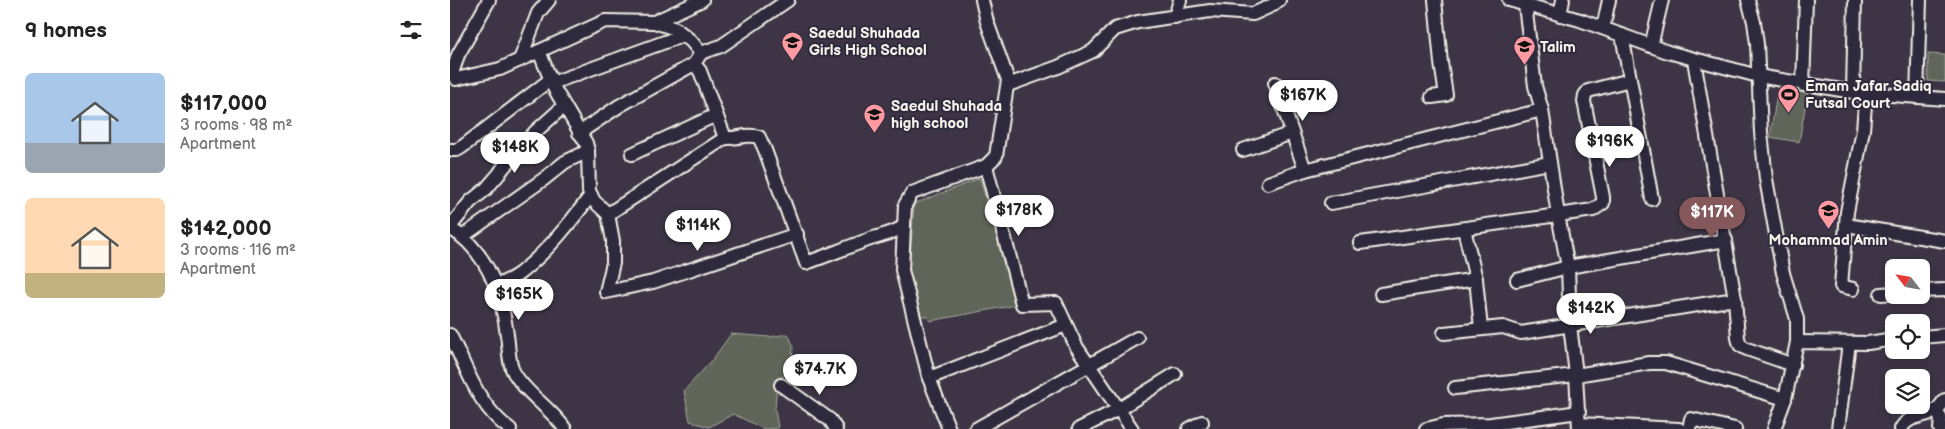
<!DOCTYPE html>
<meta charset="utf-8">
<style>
body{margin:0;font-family:"Balsamiq Sans",sans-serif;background:#f2f2f2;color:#222;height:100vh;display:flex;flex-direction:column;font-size:19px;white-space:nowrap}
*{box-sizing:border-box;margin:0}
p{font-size:16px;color:#767676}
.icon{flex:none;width:28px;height:28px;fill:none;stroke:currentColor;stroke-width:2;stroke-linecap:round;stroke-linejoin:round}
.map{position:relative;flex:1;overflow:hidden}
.details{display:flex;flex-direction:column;background:#fff;width:450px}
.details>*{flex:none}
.needle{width:32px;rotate:301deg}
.buttons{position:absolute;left:1435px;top:259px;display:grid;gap:10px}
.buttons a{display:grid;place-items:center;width:45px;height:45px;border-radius:8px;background:#fff;box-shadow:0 2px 8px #0003;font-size:25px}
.price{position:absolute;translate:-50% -42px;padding:0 11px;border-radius:18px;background:#fff;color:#222;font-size:16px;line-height:32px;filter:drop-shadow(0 1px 2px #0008)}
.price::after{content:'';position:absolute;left:50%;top:30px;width:15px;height:11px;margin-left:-8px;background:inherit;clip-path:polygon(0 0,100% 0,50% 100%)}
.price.selected{background:#85585c;color:#fff}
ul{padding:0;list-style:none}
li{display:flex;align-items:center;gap:15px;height:125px;padding:0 25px}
li span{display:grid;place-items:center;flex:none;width:140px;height:100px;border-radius:8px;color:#555}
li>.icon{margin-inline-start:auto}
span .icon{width:60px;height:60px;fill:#fffc;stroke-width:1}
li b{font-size:21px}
h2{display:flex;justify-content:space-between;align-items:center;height:60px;padding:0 25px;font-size:21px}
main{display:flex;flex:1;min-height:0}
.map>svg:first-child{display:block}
.green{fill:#5f6558;stroke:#aaaba0}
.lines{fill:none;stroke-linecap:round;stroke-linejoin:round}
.minor-casing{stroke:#f4f1e8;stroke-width:16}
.minor{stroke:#2f2a3d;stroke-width:12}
.labels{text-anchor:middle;stroke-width:4;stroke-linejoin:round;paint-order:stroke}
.poi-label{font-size:15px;font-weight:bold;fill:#f4f1e8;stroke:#2f2a3d;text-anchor:start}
</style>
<main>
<section class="details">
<h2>9 homes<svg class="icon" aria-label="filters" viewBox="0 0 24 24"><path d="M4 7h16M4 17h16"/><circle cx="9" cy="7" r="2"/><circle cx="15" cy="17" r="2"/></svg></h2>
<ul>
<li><span style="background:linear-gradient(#a9c7e8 70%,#9aa5b1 0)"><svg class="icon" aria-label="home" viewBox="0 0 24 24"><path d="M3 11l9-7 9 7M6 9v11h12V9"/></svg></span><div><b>$117,000</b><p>3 rooms · 98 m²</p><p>Apartment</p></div></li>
<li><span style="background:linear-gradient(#ffd9b3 75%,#c2b280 0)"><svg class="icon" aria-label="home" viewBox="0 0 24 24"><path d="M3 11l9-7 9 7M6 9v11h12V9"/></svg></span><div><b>$142,000</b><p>3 rooms · 116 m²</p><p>Apartment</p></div></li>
</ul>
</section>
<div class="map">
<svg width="1495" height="429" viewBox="0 0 1495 429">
<rect width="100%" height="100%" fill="#3d3545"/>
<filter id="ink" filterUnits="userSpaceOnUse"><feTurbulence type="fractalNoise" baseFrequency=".02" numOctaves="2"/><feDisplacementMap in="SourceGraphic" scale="10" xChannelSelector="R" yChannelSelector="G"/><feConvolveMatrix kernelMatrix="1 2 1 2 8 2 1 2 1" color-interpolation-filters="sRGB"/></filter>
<g filter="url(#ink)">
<g class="green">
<polygon points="1478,54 1495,55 1495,82 1478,81"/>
<polygon points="1328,87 1358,91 1349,142 1320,137"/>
<polygon points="530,178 566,305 480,321 477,316 469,316 459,272 464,204"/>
<polygon points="281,334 320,337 338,334 343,345 342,369 327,381 325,409 328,428 314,429 283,414 259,427 240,421 234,391 263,359"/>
</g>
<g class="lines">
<defs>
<g id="minor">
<polyline points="39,0 8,55 2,74 6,79 50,69 155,21 204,22 226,29 241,41 251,53 271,46 338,0"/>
<polyline points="1059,0 1130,20 1218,52 1308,76 1403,92 1495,99"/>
<polyline points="1298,0 1304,22 1307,44 1311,132 1316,179 1333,273 1347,319 1347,342"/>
<polyline points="1075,5 1085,86 1092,110 1108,215 1118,267 1120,325 1126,375 1129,429"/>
<polyline points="1110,15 1113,0"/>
<polyline points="725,17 730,0"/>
<polyline points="204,22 252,0"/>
<polyline points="1153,28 1159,0"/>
<polyline points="1172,35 1202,199"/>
<polyline points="1201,46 1212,0"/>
<polyline points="89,51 104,88 136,143 138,151 139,191 144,201 158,214 163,241 163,263 156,292 203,282 347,234"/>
<path d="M251,53L244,64L250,71L275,138C288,139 296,133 309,137L315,150L356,263C377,256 397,247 418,240C431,235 443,234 454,226"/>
<polyline points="70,60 88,13 99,0"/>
<polyline points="1244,60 1285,299 1288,338 1290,345 1297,349 1343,365"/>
<polyline points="102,83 234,35"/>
<polyline points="825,83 855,170"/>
<polyline points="558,85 608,67 643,51 665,29 688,22 760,11 803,14 823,5 829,0"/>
<polyline points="1353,85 1356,0"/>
<polyline points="1403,92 1405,0"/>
<polyline points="982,97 996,95 991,63 985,0"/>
<polyline points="1467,97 1470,0"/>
<polyline points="129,133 169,106 244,64"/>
<polyline points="0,150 7,150 12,147 101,79"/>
<polyline points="793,150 842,133"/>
<polyline points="182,154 266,115"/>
<polyline points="536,166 572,304 606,303 626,346 682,429"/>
<polyline points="818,183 855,170 1092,110"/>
<polyline points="881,203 1100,163"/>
<polyline points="158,214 275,138"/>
<polyline points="1396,225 1495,241"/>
<polyline points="0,227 20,202 36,189 49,174 53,168 85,132 114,106"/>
<path d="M0,228C37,251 52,294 57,335C59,346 58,363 64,373C77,395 101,408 115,429"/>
<polyline points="1014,229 1026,279 1031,329"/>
<polyline points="13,236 94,179 115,162 138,151"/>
<polyline points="910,243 1108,215 1143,210 1153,203 1153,197 1134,101 1135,95 1138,91 1180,80"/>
<polyline points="1067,280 1118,267 1276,240"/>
<path d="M47,286C54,282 64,278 70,273C98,251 120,223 141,195"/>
<polyline points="1403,289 1391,286 1397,212 1413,130 1416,93"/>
<polyline points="1471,291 1495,290"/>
<polyline points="931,294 1026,279"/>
<polyline points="1431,294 1444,293"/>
<polyline points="994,333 1053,327 1071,333 1285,299"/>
<path d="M0,335C17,368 28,407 60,429"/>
<polyline points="1471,337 1495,335"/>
<polyline points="479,378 616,325"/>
<polyline points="331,385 380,420 386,429"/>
<polyline points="1005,388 1126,375 1199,363 1216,363 1335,399"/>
<polyline points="1486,410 1491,419 1490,429"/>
<polyline points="1129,424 1229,429"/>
<polyline points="499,429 479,378 452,270 455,205 462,193 536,166 546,156 558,80 537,22 532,0"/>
<polyline points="526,429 687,338"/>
<polyline points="629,429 669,409 725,374"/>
<polyline points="739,429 752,422"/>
<polyline points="976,429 993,425 1041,424 1129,412"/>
<polyline points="1239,429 1241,419 1285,429"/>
<polyline points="1324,429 1335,399 1347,342 1418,343 1444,339"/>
<polyline points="1388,429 1399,343"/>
<path d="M1451,429C1458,414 1475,418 1487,410C1490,407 1492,403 1495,400"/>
</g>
</defs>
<use href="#minor" class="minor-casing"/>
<use href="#minor" class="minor"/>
</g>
</g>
<defs>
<symbol id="school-pin" viewBox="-11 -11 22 30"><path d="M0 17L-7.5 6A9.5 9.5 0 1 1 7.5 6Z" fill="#ff9aa2" stroke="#2f2a3d"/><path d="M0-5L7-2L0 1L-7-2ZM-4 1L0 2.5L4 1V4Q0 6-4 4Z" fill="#111"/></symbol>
<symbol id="stadium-pin" viewBox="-11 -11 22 30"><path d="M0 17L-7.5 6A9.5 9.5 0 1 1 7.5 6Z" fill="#ff9aa2" stroke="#2f2a3d"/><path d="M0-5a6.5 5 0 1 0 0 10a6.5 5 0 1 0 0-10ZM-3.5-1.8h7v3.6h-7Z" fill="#111"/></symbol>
</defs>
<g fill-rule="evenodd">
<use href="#school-pin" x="330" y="30" width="25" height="34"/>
<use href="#school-pin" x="1062" y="34" width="25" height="34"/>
<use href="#stadium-pin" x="1326" y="82" width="25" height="34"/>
<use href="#school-pin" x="412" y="102" width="25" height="34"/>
<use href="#school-pin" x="1366" y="198" width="25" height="34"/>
</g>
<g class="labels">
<g class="poi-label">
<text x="359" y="38">Saedul Shuhada<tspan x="359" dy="17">Girls High School</tspan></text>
<text x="1090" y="52">Talim</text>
<text x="1355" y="91">Emam Jafar Sadiq<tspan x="1355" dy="17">Futsal Court</tspan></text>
<text x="441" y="111">Saedul Shuhada<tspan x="441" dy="17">high school</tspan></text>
<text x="1378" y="245" text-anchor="middle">Mohammad Amin</text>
</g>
</g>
</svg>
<div class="buttons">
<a><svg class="needle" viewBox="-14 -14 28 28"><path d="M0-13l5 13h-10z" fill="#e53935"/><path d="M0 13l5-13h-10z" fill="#767676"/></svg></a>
<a><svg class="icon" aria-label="locate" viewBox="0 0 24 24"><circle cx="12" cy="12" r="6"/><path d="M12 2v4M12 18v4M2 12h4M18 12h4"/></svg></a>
<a><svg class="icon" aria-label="layers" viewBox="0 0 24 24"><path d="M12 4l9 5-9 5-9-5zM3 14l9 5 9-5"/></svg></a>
</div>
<b class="price" style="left:853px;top:122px">$167K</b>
<b class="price" style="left:1160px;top:168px">$196K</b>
<b class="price" style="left:65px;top:174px">$148K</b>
<b class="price" style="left:569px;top:237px">$178K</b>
<b class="price selected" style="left:1262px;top:239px">$117K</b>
<b class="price" style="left:248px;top:252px">$114K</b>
<b class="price" style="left:69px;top:321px">$165K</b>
<b class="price" style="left:1141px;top:335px">$142K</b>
<b class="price" style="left:370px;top:396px">$74.7K</b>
</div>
</main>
